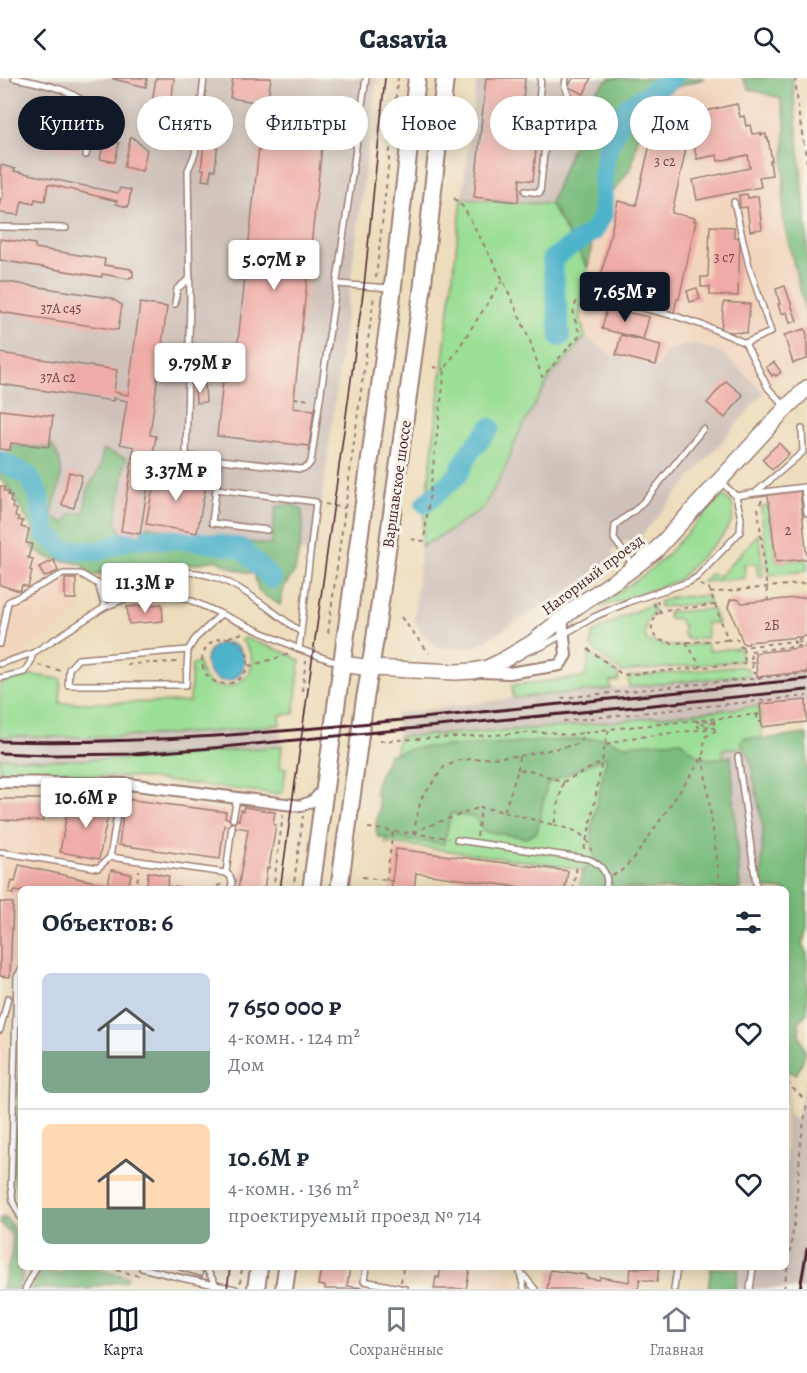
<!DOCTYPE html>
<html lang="ru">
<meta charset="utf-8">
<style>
body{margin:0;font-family:Alegreya,serif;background:#f6f6f7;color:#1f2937;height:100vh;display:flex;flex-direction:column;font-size:22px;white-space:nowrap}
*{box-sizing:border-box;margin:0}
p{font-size:20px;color:#747a83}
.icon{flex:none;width:33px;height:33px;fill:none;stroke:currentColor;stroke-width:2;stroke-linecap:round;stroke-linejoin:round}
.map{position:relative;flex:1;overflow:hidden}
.panel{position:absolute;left:18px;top:808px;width:771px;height:384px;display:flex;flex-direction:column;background:#fff;border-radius:9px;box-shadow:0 3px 15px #0003}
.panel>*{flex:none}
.hud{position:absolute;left:18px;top:18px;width:771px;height:54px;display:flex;gap:12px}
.price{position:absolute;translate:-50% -51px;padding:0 14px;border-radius:6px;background:#fff;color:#222;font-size:20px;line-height:39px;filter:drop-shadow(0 2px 3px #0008)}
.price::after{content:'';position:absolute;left:50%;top:36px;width:18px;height:14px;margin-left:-9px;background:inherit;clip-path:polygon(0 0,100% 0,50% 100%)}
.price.active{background:#111827;color:#fff}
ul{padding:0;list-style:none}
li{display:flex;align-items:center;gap:18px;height:150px;padding:0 24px}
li+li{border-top:2px solid #e0e1e3}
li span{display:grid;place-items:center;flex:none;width:168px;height:120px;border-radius:9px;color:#555}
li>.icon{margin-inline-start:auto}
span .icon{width:72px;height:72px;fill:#fffc;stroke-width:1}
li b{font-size:26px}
h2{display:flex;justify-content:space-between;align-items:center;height:72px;padding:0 24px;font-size:26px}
.chip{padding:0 21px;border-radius:27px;background:#fff;box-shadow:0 3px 15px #0003;font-size:21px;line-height:54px}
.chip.active{background:#111827;color:#fff}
header{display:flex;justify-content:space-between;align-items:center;height:78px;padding:0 24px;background:#fff;font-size:27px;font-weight:800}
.tabs{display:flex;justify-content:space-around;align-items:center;height:84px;border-top:2px solid #e0e1e3;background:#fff;font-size:16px;color:#747a83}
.tabs a{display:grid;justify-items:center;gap:3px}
.tabs .active{color:#111827}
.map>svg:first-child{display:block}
.built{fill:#f2d5bd}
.industrial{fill:#cfc1ba}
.green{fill:#9bde95;stroke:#727e60;stroke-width:1.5}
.forest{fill:#7cbd7e;stroke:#636e54;stroke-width:1.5}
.water{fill:#4db3cb;stroke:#4c697b;stroke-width:1.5}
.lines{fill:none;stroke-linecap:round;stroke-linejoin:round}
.river{stroke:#4db3cb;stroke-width:20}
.building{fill:#efaca6}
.lane-casing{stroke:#9c7e74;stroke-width:8}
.street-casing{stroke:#9c7e74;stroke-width:14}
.secondary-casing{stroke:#9c7e74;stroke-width:18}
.primary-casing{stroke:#9c7e74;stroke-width:20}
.path{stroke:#9c7e74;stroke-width:2;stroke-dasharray:4.5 4.5;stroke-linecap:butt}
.lane{stroke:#fff;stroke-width:5}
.street{stroke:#fff;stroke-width:10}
.secondary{stroke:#fff;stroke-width:15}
.primary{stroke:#fff;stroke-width:16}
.tram{stroke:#4a1f2b;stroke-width:1.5}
.rail{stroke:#4a1f2b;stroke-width:3}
.labels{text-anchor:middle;stroke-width:6;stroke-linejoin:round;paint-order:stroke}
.number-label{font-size:14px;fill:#73424a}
.street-label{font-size:16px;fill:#4a1f2b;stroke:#f7f3e8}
</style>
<header><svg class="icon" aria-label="back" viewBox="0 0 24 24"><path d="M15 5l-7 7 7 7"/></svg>Casavia<svg class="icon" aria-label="search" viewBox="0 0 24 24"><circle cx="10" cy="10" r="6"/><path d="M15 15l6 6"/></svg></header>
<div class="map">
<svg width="807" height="1211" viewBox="0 0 807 1211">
<rect width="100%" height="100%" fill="#f7f3e8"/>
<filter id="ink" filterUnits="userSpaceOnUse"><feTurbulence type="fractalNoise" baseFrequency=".0167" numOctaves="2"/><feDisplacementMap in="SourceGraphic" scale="12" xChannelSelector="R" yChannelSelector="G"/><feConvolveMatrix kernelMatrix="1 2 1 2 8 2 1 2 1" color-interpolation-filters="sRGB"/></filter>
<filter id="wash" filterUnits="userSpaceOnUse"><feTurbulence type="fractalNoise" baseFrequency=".008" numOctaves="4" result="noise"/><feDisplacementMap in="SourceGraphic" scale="24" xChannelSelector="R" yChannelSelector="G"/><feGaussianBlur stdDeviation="1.35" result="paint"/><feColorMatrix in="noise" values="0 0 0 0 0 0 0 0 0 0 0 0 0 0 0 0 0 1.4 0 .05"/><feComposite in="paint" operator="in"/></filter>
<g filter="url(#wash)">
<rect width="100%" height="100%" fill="#eeddbc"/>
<g class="built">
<polygon points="705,0 742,0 749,11 780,20 785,42 783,143 807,239 807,286 778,299 764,314 721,274 659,290 613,278 585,259 580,238 597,132 618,108 632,88 644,28 677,9"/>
<polygon points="0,408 5,409 5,413 9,414 8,417 12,418 10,424 13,425 12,430 17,431 16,435 18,436 18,442 23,443 21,449 29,451 26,465 81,483 81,533 19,577 23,584 0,594"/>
<polygon points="0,717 124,719 223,732 230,726 280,734 268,811 21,812 21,899 0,898"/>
<polygon points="0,946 6,948 1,1130 3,1135 21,1160 21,1186 0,1181"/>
<polygon points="411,1190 510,1190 516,1211 420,1211 421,1207 409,1204"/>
</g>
<g class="industrial">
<polygon points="0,0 377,0 315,475 53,447 0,380"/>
<polygon points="477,0 610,0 593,16 550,126 462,121"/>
<polygon points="585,259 613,278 659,290 665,273 691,266 721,274 764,314 641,458 631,467 626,462 611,473 615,479 590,499 473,570 439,570 423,557 414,542 421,469 449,453 504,393 518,357 552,296 567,281"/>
<polygon points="807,569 807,644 762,649 760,629 561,649 398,659 396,636 513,620 756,596 755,575"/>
<polygon points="280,646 282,668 135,681 48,682 0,680 0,658 46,660 135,658 209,654"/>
<polygon points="763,668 782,811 734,811 723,671"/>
<polygon points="786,872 789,937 788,1034 797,1042 807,996 807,1211 708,1211 711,1190 786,1190"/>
</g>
<g class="green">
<polygon points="462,121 550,126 588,190 580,238 585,259 567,281 552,296 518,357 504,393 483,430 449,453 421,469"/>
<polygon points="722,417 732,425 733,432 732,443 722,458 677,503 602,529 603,525 645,496 662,482"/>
<polygon points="769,428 776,484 807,481 807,493 768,497 761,429"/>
<polygon points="759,455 763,498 758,498 756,485 744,486 745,500 702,504 710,496 720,498"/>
<polygon points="707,518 710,525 660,529 659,524 672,519"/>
<path d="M652,526L654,533L646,544V552L644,553L647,563L650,564L652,563C668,572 690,567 707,565L709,573L740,570L742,583L622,594L591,569L593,555L622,539Z"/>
<polygon points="713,531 718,545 706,545 707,560 686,561 686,558 682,556 684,547 681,547 680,543 675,539 673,541 668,540 668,534"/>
<path d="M245,560L289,576L300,583L294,636L280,637V646C256,649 232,653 207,654C138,659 69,660 0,658V605L33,597L61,601L60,625L190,624L192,586L199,585C205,633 279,600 241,562Z"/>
<polygon points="590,575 618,596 619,603 610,604 611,611 513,620 512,607 585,599"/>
<polygon points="742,588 743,590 748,590 749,597 629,609 628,599"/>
<polygon points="760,628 763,668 723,671 734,811 588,811 581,791 385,764 398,659 561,649"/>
<polygon points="282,668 280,689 286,690 283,714 278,716 132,699 0,696 0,680 48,682 135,681"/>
</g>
<g class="forest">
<polygon points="610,0 705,0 677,9 644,28 632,88 618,108 597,132 588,190 550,126 593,16"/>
<polygon points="742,0 792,0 807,154 807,239 783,143 785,42 780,20 749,11"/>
<path d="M51,366C71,393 56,409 52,438L65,445L72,435H84L88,410L100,390L103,372L126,380L116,444L121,453L140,456L148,448L201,458L271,467L276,429C287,426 293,425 302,432L303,450L295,493L284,509L280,527L259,514L254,496L234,491L216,482L196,486L134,490L91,498L82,486L49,480L32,470L33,452L7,407L0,402V376L11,373L12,367L49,370Z"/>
<polygon points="807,656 807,850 802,866 807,876 807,935 799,943 799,955 805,974 801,988 796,996 786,993 786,812 761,811 763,749 750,681 741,664 745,659 765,661"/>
<path d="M603,660L623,667L681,663C702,682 703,684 731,678L740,811H580C581,797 581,791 595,783L591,752L607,678L547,706L537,754L527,760L483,753L476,740L451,735L444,766L378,759C377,756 376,752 376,749C376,735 383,729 375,714L377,703L389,677L414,670Z"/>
<polygon points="21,968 21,1118 15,1105 14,1094"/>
<path d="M5,1139L21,1161L20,1187L22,1190V1200L18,1211H2C5,1198 16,1168 11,1157C9,1152 4,1149 0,1146V1140L4,1141Z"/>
<polygon points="68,1190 92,1190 128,1199 125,1204 109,1205 88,1211 30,1211 40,1193 59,1196"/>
<polygon points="711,1190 739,1190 735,1211 708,1211"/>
</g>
<circle class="water" cx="225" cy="584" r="19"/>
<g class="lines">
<g class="river">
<polyline points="560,259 552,181 594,153 603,136 603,95 607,72 627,29 673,0"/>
<polyline points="0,383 28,397 39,418 45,455 65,472 98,473 134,460 189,462 241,470 272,501"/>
<polyline points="425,426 458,397 469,375 490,350"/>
</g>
</g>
<g id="blocks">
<g class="building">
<polygon points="113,0 147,0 146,9 113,1"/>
<polygon points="156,0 174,0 172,19 174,19 171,36 166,35 166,33 151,31"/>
<polygon points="233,0 271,0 267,26 230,20"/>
<polygon points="486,0 525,0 523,22 531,23 526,70 536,71 533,103 520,101 518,124 474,119"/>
<polygon points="573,0 591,0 584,16 568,9"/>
<polygon points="63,24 81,28 80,33 86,35 77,74 48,69 57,29 62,30"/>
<polygon points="737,26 740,39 744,38 746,48 750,47 752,56 761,55 761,57 766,56 766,60 768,60 772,83 770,83 772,97 759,99 761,109 697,122 693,102 750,90 748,77 718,83 717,77 697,81 690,52 672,135 695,140 694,143 696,143 679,221 677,221 674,234 623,224 626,209 600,203 618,123 636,127 658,31 687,38 687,37"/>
<polygon points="208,33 221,35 215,92 211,92 210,103 202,102 204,91 201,91"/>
<polygon points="263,33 283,36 322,68 293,330 314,332 309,368 217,358 225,283 231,284 231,281 236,282"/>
<polygon points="131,58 147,72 142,93 124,89"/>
<polygon points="104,62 119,65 115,84 100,81"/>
<polygon points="1,87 15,91 14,93 118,115 120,110 131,112 128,129 116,126 117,123 48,106 45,123 35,121 34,126 22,123 19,137 0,135 0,121 2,121 3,117 2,97 0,97"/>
<polygon points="747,116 748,120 758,118 762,151 750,153 747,129 740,130 739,117"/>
<polygon points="710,148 734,149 734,159 740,160 738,218 710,217 710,209 701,209 701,199 708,199"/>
<polygon points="0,161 35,166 35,170 105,181 104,187 131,191 131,193 133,193 133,199 130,199 130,201 102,196 102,199 0,182"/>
<polygon points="0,203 111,220 122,227 118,252 0,234"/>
<polygon points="785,208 797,243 790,245 787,234 781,236 778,226 780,226 776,211"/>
<polygon points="697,210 700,221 690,224 687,213"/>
<polygon points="724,224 750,226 747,255 721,253"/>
<polygon points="140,225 167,229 150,357 156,358 140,456 121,453 134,369 120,366 127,323 113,320 113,323 0,306 0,275 117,292 114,314 128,317"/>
<polygon points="607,230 649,239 643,261 602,251"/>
<polygon points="805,251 807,257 807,281 793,285 784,257"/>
<polygon points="621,257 661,267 656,287 616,277"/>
<polygon points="774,284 781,294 776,298 774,296 772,298 766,289"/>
<polygon points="726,303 743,317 725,340 707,325"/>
<polygon points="195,307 205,307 206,324 196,325"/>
<polygon points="0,332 53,338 49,369 11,365 10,372 0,371"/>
<polygon points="779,365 789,376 772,392 762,381"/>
<polygon points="156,393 207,402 197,455 146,446"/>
<polygon points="69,394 82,397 74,430 62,427"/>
<polygon points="0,408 5,409 4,413 9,414 8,417 12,418 10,424 13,425 12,430 17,431 15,438 19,439 18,442 23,443 21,449 29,451 26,465 32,466 28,480 33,481 30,492 32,493 28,509 22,507 20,513 0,507"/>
<polygon points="800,413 807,481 776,484 768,417"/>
<polygon points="54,482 58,493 44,499 39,489"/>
<rect x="65" y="501" width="11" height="20"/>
<polygon points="807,519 807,558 749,564 748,566 745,566 743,565 732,536 728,530 730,522 735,521 739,522 742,525"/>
<polygon points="162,526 163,543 129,546 127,529"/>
<polygon points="807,569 807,594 757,599 755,575"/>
<polygon points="806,622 807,644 762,649 760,626"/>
<polygon points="44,719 57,719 57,728 44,728 43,743 0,742 0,721 43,721"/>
<polygon points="95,721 111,722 99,781 60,774 68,728 93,729"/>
<polygon points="125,721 226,734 225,740 239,742 241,732 243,733 244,729 275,734 273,746 276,747 269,790 267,790 264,812 238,812 248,751 224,747 220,781 119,767"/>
<polygon points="396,771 568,793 565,812 540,812 416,795 414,812 391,812"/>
<polygon points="19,787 108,807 111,792 131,796 128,812 21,812 21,814 14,813 13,816 9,815 12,803 15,804"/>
<polygon points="148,794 169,798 167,808 182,810 182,812 139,812 139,807 147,808"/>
<polygon points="0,824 13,825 10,899 0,898"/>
<polygon points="179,1190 192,1190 203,1193 202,1199 179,1192"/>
<polygon points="321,1190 350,1190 347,1208 363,1210 363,1211 325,1211 325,1208 318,1207"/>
<polygon points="441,1190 470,1190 466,1211 434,1211 436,1199 439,1200"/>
<polygon points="631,1190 659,1190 657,1204 640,1201 638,1211 547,1211 550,1192 586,1197 586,1200 599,1202 600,1199 629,1204"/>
</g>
</g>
</g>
<g filter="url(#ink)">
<use href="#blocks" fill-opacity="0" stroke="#9c7e74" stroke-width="1.5"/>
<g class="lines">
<defs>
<g id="lane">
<path d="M14,0C35,4 85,12 92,36C95,48 88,65 86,77"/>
<polyline points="204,0 195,76 188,92 190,223 186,378 301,391 307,389 311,384 366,0"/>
<polyline points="566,0 565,8 571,24 567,41"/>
<polyline points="525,113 540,115 545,67 537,48 541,0"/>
<polyline points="734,124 749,188 771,254 745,265"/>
<polyline points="0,149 66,150"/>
<polyline points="337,206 389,210"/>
<polyline points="584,215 675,238 711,250 745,265 768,310 785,328"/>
<polyline points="175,226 177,211 190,200"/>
<polyline points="216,411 219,382"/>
<polyline points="756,415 804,409 807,435"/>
<polyline points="736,418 755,415 803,374 802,351"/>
<polyline points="267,452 212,445 216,411 316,424 299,571"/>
<polyline points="634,488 614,461 615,447 635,432 648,419 703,351"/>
<path d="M105,529C130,519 143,512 170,513L299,571L338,585"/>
<polyline points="0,566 8,524 63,496 81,496 98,506"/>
<polyline points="188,572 186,607 68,607 69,591 78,581 188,572 195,561 221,536"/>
<polyline points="532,572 541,569 596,538 631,523 689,504 697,499 740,454 741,440 736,418 721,404"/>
<path d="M0,586L33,575L105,529L98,506C135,500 177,487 214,499C242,507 276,537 301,554"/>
<polyline points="0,600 24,594 30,585 33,575"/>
<polyline points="738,679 757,812"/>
<polyline points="118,731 110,779 226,795"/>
<polyline points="233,741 237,720"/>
<path d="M457,762L588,781C601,786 611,797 605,812"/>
<polyline points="0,774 98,790 110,779"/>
<polyline points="231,812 232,804 230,798 226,795 232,748"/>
<polyline points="429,812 429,809 451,812"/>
<polyline points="21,892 17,899 11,1108 13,1124 21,1140"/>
<polyline points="0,952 8,920"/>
<polyline points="142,1190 186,1201 235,1211"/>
<polyline points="206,1190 216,1207"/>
<polyline points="366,1190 364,1203 405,1211"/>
<polyline points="519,1190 520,1193 535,1211"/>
<polyline points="520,1195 524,1211"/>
<polyline points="25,1211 36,1190"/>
<polyline points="674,1211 677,1190"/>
<polyline points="750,1211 753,1190"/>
</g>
<g id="street">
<polyline points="482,594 509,595 560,587 566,577 562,540"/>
<polyline points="0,704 128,706 301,728 314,722 325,710"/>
</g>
<polyline id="secondary" points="342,586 371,590 456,594 473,593 487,590 500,584 532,565 580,526 625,496 655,473 787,329 807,310"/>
<g id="primary">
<polyline points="311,812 389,242 417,0"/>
<polyline points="339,812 364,627 375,561 422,214 445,0"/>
<polyline points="256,1211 259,1190"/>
<polyline points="284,1211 287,1190"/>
</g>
</defs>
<use href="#lane" class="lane-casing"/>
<use href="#street" class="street-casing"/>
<use href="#secondary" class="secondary-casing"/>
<use href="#primary" class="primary-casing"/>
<g class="path">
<polyline points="795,0 799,38 807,85"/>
<polyline points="454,120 464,130 503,202 529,260 542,299 580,257 573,236 577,220"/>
<polyline points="376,200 398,0"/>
<polyline points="433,289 445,291"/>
<polyline points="294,320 311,322"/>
<polyline points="762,422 758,429 768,523"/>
<polyline points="325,426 345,430"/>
<polyline points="411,461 424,463 445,291 502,203"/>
<polyline points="700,507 709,510 728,562 737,561 741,569 794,563"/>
<polyline points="710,515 807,505"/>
<polyline points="657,522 660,534"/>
<polyline points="654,525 657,537"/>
<polyline points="715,527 663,532 657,537 652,545 652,551 654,557 658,562 672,565 728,562"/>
<polyline points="401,539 429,575"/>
<polyline points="328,555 374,218"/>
<polyline points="229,559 243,555"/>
<circle cx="225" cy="583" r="23"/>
<polyline points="686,564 701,589"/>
<polyline points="796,564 794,565 794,562 807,560"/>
<polyline points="797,564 805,564 805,567"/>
<polyline points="743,570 745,585"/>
<polyline points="588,571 623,597 755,584"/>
<polyline points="127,586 178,584"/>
<polyline points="38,587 62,593"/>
<polyline points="249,588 290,576"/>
<polyline points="757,595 753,595 750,573 807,567"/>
<polyline points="302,613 306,583"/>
<polyline points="561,620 807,595"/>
<polyline points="757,636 758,644 762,644"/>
<polyline points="697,642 697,644 712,642 712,645 697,646 698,649 713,648 713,650"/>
<polyline points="563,643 807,618"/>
<polyline points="380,663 549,654 566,657 583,655"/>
<polyline points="606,667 630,660 715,650"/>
<polyline points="703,679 721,812"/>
<polyline points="518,692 519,678"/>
<polyline points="504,734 554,747 563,704"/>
<path d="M554,747C570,751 588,754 591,773"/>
<polyline points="368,750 449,760"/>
<polyline points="414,755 428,748 481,729"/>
<polyline points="413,756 421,721 444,689 460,682 519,678 578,666 585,655 609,651 761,636"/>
<polyline points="477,758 481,729 504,734 518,692 534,693 563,704 602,684"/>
<path d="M584,771C595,732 599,690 609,651"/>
<polyline points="612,797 619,795 635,779 703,679 705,659 715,653 714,641"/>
<polyline points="362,799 392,803"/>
<polyline points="217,808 223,806"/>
<polyline points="136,812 139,792"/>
<polyline points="273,812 283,737"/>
<polyline points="293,812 303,738"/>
<polyline points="385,812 393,753"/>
<polyline points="573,812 577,787"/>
<polyline points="786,1004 803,1020 807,1021"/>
<polyline points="108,1190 139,1198"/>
<polyline points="401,1204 403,1190"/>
<polyline points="240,1205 242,1190"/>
<polyline points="784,1211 795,1141 801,1063 807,1025"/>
</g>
<use href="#lane" class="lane"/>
<use href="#street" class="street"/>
<use href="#secondary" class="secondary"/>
<use href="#primary" class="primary"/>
<g class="tram">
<polyline points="280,812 313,576 364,208 385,0"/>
<polyline points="227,1211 230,1190"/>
</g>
<g class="rail">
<path d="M0,663C141,667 282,654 422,640C550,627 679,614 807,601"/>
<polyline points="0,675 48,677 135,676 213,670 807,612"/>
<polyline points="800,1211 807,1171"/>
</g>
</g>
</g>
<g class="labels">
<g class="number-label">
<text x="665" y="88">3 с2</text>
<text x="724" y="184">3 с7</text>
<text x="61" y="235">37А с45</text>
<text x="58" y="304">37А с2</text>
<text x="788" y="457">2</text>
<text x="772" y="552">2Б</text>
</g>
<g class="street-label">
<text transform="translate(396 406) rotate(-82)" y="6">Варшавское шоссе</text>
<text transform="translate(592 496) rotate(-37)" y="6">Нагорный проезд</text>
</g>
</g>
</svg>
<b class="price" style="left:274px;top:213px">5.07M ₽</b>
<b class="price active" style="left:625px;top:245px">7.65M ₽</b>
<b class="price" style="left:200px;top:316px">9.79M ₽</b>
<b class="price" style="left:176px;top:424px">3.37M ₽</b>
<b class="price" style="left:145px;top:536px">11.3M ₽</b>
<b class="price" style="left:86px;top:751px">10.6M ₽</b>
<div class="hud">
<a class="chip active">Купить</a>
<a class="chip">Снять</a>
<a class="chip">Фильтры</a>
<a class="chip">Новое</a>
<a class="chip">Квартира</a>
<a class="chip">Дом</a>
</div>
<section class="panel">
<h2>Объектов: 6<svg class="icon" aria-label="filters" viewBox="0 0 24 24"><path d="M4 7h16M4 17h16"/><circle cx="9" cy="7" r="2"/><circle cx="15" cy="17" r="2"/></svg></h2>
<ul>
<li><span style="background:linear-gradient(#c9d6e8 65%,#7fa58c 0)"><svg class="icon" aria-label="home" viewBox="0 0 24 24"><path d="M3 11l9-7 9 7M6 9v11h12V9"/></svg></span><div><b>7 650 000 ₽</b><p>4-комн. · 124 m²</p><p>Дом</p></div><svg class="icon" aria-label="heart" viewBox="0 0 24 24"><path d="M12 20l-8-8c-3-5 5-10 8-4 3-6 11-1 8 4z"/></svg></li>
<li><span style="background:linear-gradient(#ffd9b3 70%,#7fa58c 0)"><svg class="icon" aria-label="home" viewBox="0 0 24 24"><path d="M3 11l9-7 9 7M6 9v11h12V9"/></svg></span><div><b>10.6M ₽</b><p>4-комн. · 136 m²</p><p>проектируемый проезд № 714</p></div><svg class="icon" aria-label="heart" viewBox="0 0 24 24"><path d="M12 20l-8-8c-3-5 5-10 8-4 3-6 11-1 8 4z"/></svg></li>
</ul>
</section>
</div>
<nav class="tabs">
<a class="active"><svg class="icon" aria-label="map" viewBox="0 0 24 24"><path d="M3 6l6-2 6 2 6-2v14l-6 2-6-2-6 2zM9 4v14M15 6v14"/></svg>Карта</a>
<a><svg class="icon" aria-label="saved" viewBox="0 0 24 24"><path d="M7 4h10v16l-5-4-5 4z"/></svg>Сохранённые</a>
<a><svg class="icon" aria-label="home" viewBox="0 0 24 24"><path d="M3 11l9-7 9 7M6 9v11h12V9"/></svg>Главная</a>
</nav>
